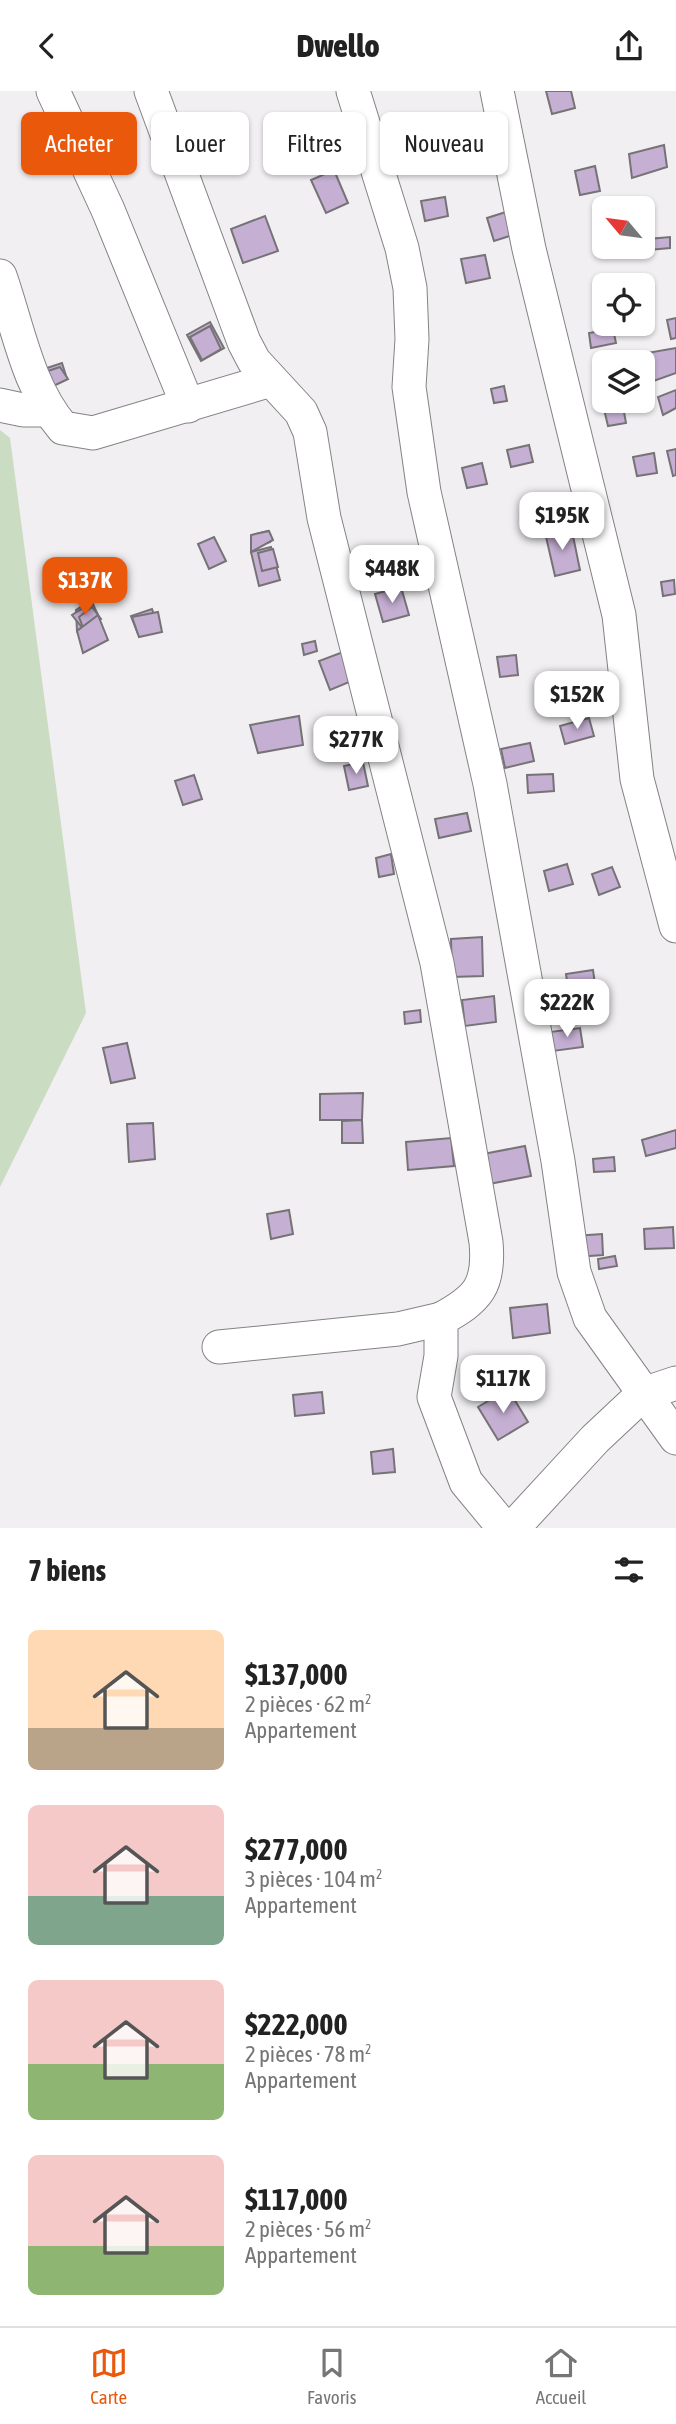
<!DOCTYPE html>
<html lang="fr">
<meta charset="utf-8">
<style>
body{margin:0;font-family:"Asap Condensed",sans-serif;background:#f6f6f6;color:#222;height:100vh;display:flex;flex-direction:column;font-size:26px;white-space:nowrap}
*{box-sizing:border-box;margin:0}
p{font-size:23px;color:#767676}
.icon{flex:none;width:38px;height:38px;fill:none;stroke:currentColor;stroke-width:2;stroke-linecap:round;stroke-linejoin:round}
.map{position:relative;height:1437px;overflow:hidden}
.details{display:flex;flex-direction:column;background:#fff;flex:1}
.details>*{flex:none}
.guide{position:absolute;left:21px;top:21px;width:635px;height:63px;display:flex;gap:14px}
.needle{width:46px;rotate:299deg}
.fabs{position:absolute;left:592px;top:105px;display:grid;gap:14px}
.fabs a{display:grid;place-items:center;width:63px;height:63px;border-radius:10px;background:#fff;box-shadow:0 2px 5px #0004;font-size:35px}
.price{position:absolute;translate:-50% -60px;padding:0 16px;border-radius:14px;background:#fff;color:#222;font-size:23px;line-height:46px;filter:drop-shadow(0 2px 4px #0008)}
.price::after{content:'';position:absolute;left:50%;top:42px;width:21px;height:16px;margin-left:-10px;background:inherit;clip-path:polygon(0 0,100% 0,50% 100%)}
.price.current{background:#ea580c;color:#fff}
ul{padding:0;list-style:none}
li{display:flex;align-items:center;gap:21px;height:175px;padding:0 28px}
li span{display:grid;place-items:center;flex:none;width:196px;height:140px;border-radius:10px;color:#555}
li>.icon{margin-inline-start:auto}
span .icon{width:84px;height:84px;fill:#fffc;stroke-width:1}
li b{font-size:30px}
h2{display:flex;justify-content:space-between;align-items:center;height:84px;padding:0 28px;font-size:30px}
.pill{padding:0 24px;border-radius:10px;background:#fff;box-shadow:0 2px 5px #0004;font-size:24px;line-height:63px}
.pill.current{background:#ea580c;color:#fff}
header{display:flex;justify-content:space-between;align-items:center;height:91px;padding:0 28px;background:#fff;font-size:32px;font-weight:800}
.tabs{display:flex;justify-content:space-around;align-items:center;height:98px;border-top:2px solid #e0e0e0;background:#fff;font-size:19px;color:#767676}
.tabs a{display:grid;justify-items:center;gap:4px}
.tabs .current{color:#ea580c}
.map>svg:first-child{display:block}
.green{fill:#cadcc1}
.building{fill:#c5afd3;stroke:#757376;stroke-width:2}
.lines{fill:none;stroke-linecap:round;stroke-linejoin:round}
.minor-casing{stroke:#848285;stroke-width:35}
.minor{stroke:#fff;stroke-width:33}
</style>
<header><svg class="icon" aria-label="back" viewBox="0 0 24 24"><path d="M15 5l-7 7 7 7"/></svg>Dwello<svg class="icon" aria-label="share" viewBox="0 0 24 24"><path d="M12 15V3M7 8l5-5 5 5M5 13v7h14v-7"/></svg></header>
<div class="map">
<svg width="676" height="1437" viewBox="0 0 676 1437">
<rect width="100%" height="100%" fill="#f1eff2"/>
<polygon class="green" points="0,339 10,347 86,922 0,1096"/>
<g class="building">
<polygon points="546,0 571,0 575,17 552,23"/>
<polygon points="455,30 459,64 433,67 430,33"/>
<polygon points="664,54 667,76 632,87 629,63"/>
<polygon points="595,75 600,100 580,104 575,80"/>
<polygon points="334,79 348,112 326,122 311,89"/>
<polygon points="445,106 448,125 425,130 421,110"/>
<polygon points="509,120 516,143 494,150 487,127"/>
<polygon points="265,125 278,160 243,172 231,138"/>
<polygon points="670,146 670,157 649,159 648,148"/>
<polygon points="485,164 490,187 466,192 461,168"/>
<polygon points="676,227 676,247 671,248 667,229"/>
<polygon points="210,231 224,257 201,270 187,244"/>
<polygon points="210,235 221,258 202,269 190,246"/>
<polygon points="613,238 616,252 591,257 589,242"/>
<polygon points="676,257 676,282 651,291 647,262"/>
<polygon points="62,272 67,288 49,295 44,278"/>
<polygon points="60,276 68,288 47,298 42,282"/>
<polygon points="504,295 507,310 494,312 491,298"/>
<polygon points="676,299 676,317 663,324 658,306"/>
<polygon points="622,310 626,332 608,335 603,314"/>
<polygon points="529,354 533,371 511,376 507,359"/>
<polygon points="676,358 676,384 673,385 667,360"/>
<polygon points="654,362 657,382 637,385 633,366"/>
<polygon points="482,372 487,393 467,397 462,377"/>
<polygon points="558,434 562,447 573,445 580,479 555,485 544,437"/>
<polygon points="268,440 270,451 258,454 256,443"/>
<polygon points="269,440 273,449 251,461 251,444"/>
<polygon points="214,446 226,470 209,478 198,453"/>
<polygon points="271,456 280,489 259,495 251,461"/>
<polygon points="273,458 278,476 262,480 258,462"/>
<polygon points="674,489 675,503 663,505 661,491"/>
<polygon points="401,496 409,524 383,531 375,503"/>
<polygon points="91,509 98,524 77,540 76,519"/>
<polygon points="88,514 96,527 84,539 72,524"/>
<polygon points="92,516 101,528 84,539 79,526"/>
<polygon points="152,518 158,535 138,543 131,525"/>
<polygon points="158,521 162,541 139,546 132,526"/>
<polygon points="98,524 108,549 83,562 77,540"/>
<polygon points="315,550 317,560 304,564 302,553"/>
<polygon points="343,561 354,589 330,599 319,570"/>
<polygon points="516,564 518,584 500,586 497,566"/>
<polygon points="299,625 303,654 258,662 250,634"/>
<polygon points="339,627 344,640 328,647 322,634"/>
<polygon points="589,627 594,645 565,653 560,635"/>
<polygon points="530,652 534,670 505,677 501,658"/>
<polygon points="363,671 368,695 349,699 344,675"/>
<polygon points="553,683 554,700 528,702 527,684"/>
<polygon points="194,684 202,708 183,714 175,690"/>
<polygon points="467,722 471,740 439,747 435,728"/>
<polygon points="391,763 394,783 379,786 376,767"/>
<polygon points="567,773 573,793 549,800 544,780"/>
<polygon points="612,776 620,796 599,804 592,783"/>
<polygon points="482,846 483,885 452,886 451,848"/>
<polygon points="593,879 598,914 571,918 566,883"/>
<polygon points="494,905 496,931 465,935 462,909"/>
<polygon points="420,919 421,931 405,933 404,921"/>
<polygon points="580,937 583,956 553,960 550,941"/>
<polygon points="127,952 135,987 111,992 103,957"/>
<polygon points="363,1002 362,1029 320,1029 320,1003"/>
<polygon points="362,1029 363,1052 342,1052 342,1030"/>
<polygon points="153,1032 155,1068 129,1071 127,1033"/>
<polygon points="676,1039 676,1057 646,1065 642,1049"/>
<polygon points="451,1047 454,1075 408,1079 406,1051"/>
<polygon points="525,1055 531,1085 489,1093 483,1063"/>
<polygon points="614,1066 615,1080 594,1081 593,1068"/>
<polygon points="289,1119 293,1143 271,1148 267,1123"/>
<polygon points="673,1136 674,1157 645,1158 644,1138"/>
<polygon points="602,1143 603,1164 576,1166 574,1145"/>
<polygon points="615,1165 617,1175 599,1178 598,1168"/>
<polygon points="547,1213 550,1242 513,1247 510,1217"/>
<polygon points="508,1298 528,1331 498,1349 478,1316"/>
<polygon points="322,1301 324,1322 295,1325 293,1304"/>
<polygon points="393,1358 395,1381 373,1383 371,1361"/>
</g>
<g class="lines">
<defs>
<g id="minor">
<polyline points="53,0 108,119 188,315"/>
<path d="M151,0L244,251L254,270L301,321L310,341L324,427L437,872L486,1151C490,1195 478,1208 441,1228V1265L434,1306L466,1391L504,1437"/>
<polyline points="353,0 402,157 410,197 412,248 409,296 424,401 490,693 558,1070 574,1181 590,1227 676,1347"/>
<polyline points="497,0 529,158 619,524 637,688 676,835"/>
<path d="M0,185C18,236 27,295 63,337L93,342L271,289"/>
<polyline points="0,314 23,319 48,319"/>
<polyline points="219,1256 398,1238 441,1228"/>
<polyline points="513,1437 595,1348 643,1303 676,1292"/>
</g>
</defs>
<use href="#minor" class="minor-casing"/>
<use href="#minor" class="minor"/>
</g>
</svg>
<div class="fabs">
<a><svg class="needle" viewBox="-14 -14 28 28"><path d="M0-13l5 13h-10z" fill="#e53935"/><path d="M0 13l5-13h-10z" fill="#767676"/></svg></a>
<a><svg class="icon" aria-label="locate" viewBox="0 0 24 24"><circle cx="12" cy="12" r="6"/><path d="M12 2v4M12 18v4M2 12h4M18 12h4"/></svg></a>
<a><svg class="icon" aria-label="layers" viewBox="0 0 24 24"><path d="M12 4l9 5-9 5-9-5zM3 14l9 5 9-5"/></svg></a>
</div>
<b class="price" style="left:562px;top:461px">$195K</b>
<b class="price" style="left:392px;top:514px">$448K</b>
<b class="price current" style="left:85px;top:526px">$137K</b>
<b class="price" style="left:577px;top:640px">$152K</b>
<b class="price" style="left:356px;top:685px">$277K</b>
<b class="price" style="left:567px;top:948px">$222K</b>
<b class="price" style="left:503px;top:1324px">$117K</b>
<div class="guide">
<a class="pill current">Acheter</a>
<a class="pill">Louer</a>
<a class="pill">Filtres</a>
<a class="pill">Nouveau</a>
</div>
</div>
<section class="details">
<h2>7 biens<svg class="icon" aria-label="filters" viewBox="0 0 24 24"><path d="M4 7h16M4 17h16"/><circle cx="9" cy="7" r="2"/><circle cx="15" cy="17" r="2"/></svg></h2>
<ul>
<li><span style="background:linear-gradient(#ffd9b3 70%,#b9a48a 0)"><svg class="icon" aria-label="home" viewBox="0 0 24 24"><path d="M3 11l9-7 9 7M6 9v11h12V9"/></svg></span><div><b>$137,000</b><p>2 pièces · 62 m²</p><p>Appartement</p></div></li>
<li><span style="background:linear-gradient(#f6c9c9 65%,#7fa58c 0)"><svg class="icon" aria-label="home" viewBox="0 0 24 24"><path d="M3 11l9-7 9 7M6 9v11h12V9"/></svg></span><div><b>$277,000</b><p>3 pièces · 104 m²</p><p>Appartement</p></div></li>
<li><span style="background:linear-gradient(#f6c9c9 60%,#8fb573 0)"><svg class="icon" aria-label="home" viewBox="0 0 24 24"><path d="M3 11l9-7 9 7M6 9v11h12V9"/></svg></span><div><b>$222,000</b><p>2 pièces · 78 m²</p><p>Appartement</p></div></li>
<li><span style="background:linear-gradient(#f6c9c9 65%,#8fb573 0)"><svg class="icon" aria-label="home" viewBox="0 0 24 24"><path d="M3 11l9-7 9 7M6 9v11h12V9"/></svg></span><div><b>$117,000</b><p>2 pièces · 56 m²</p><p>Appartement</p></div></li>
</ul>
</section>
<nav class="tabs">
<a class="current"><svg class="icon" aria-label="map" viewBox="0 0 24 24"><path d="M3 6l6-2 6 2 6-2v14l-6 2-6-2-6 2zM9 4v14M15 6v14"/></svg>Carte</a>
<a><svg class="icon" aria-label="saved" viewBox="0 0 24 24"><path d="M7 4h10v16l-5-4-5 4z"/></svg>Favoris</a>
<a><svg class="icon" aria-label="home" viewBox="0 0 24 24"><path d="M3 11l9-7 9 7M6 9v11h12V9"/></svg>Accueil</a>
</nav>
